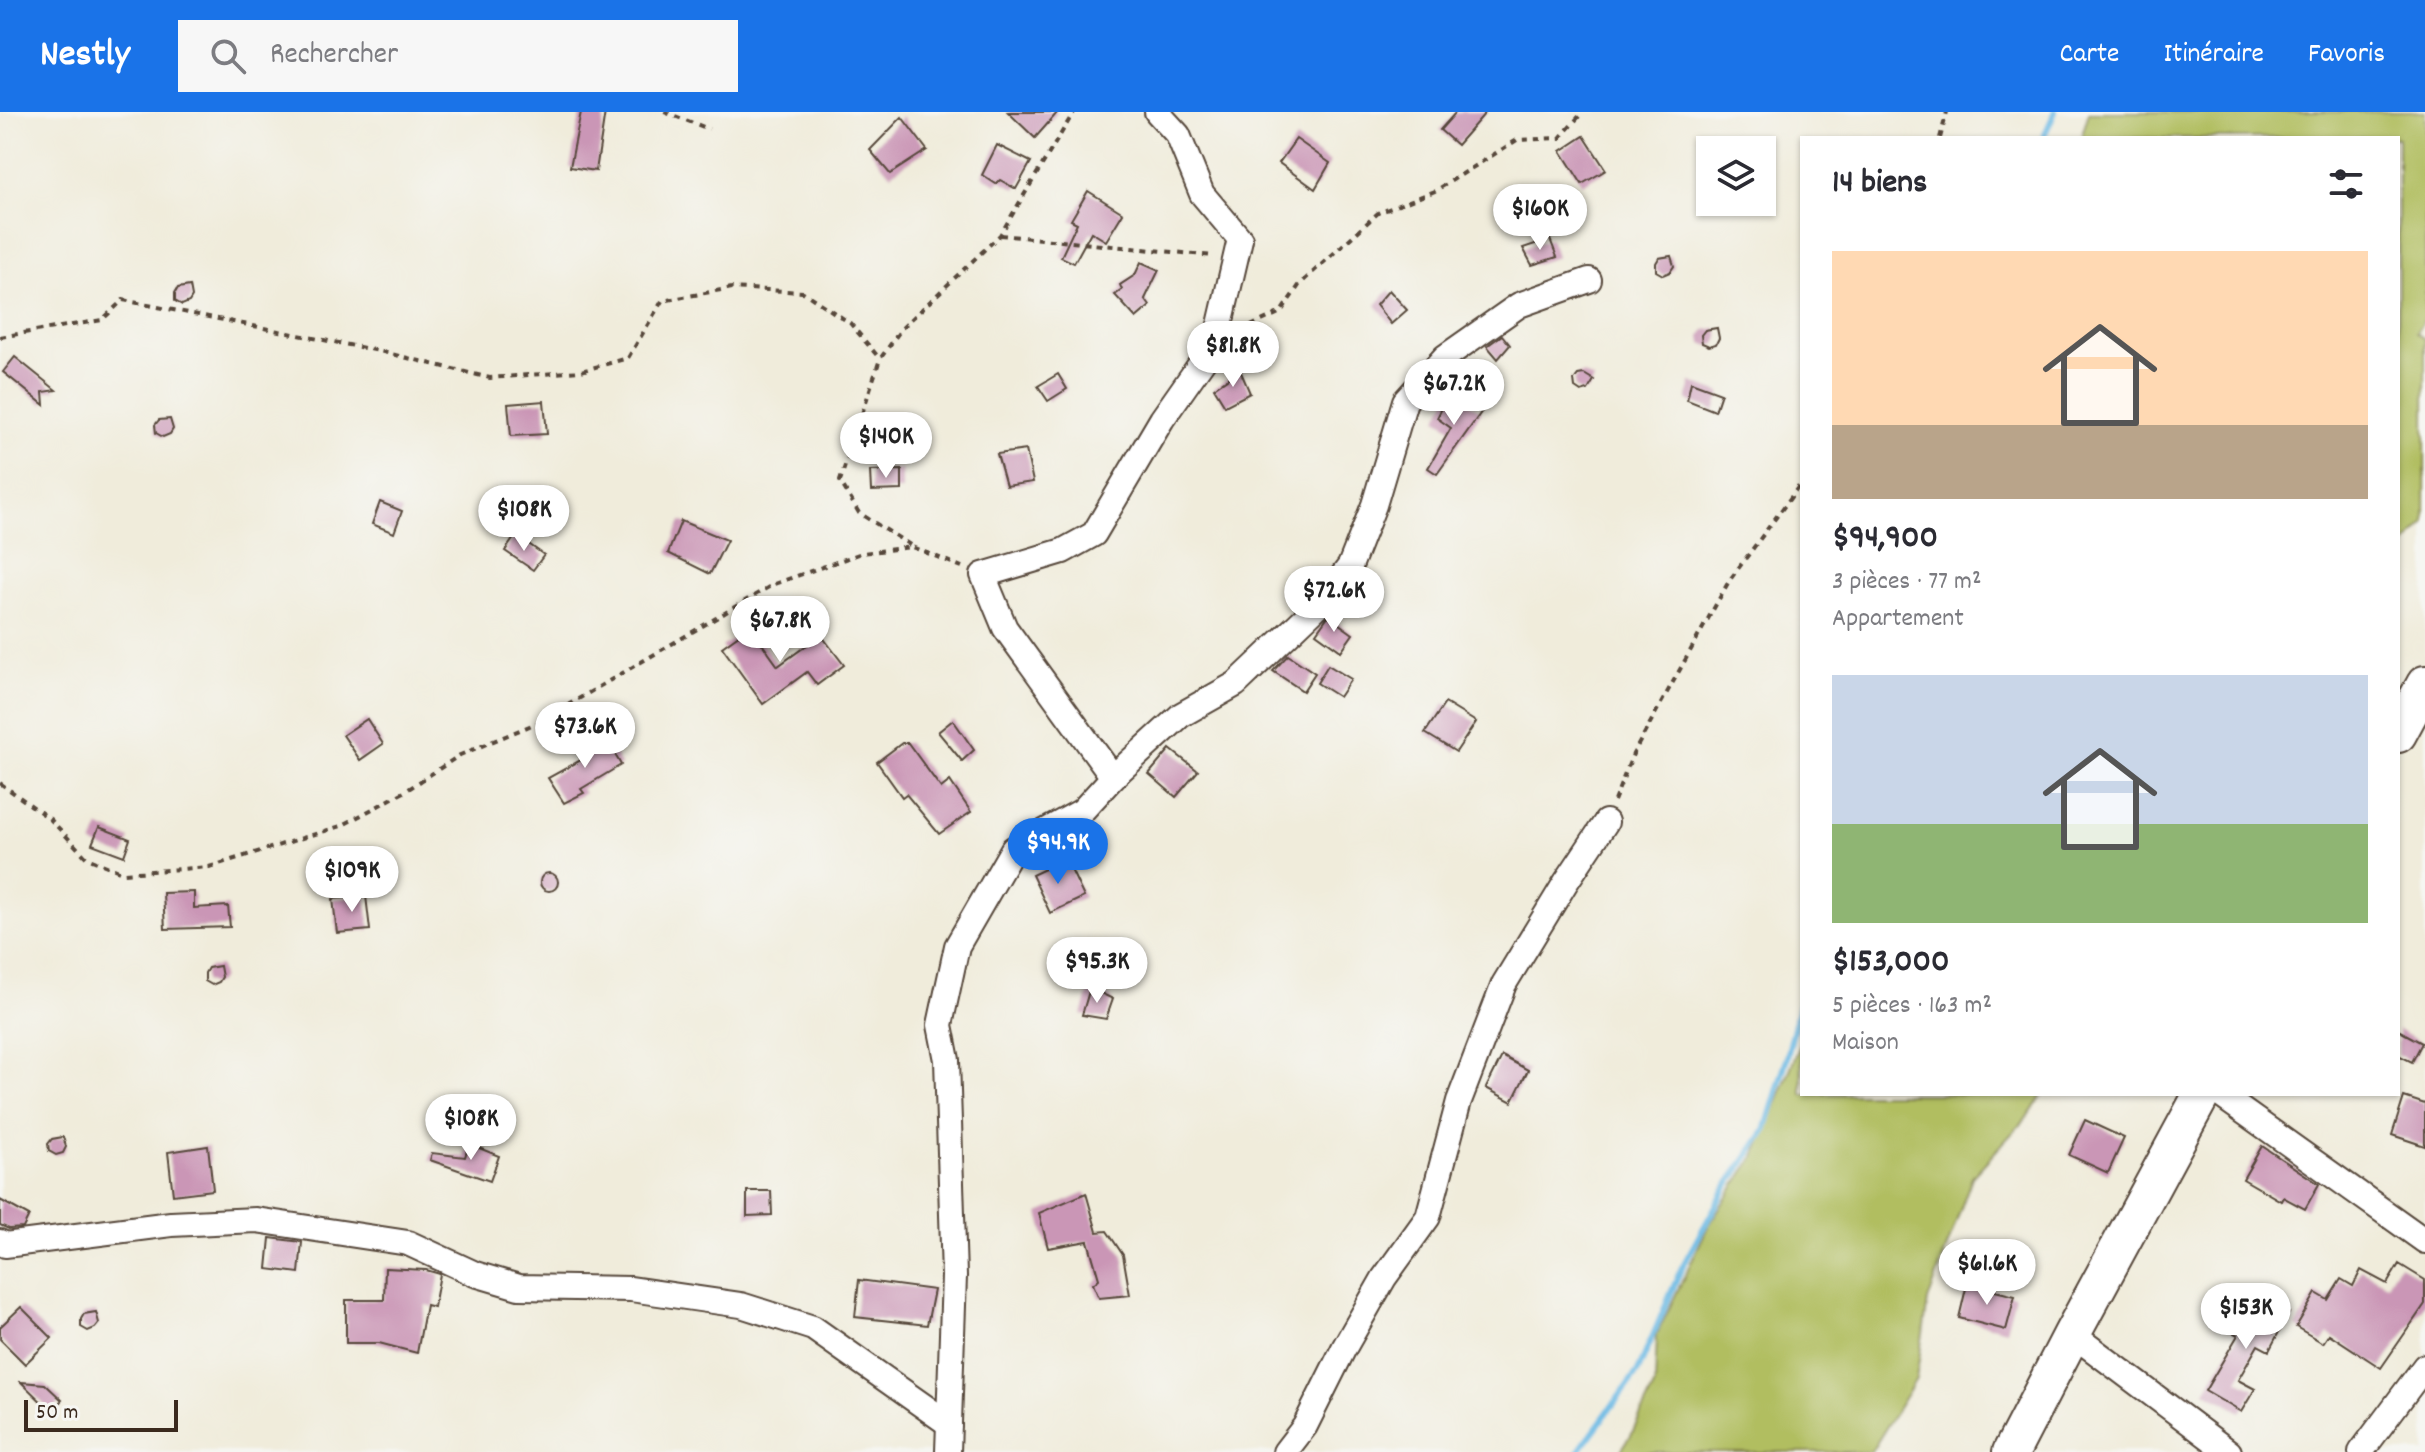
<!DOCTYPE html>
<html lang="fr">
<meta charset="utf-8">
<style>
body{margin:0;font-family:Dekko,sans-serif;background:#f7f7f7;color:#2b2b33;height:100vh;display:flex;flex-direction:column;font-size:30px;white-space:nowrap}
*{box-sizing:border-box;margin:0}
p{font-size:26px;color:#7c7c81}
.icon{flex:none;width:44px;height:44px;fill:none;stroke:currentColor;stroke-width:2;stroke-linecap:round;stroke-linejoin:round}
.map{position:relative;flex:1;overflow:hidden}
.details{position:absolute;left:1800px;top:24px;width:600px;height:960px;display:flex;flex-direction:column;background:#fff;border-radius:0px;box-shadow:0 2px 6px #0004}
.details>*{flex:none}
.buttons{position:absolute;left:1696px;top:24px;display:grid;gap:16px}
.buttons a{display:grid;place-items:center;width:80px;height:80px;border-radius:0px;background:#fff;box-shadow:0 2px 6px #0004;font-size:40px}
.scale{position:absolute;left:24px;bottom:20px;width:154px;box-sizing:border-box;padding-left:8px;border:4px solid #3b2a1e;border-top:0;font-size:22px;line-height:28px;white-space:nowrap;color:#3b2a1e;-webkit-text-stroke:6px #f6f6f2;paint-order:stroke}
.price{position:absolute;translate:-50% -68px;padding:0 18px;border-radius:28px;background:#fff;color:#222;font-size:26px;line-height:52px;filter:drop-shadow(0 2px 4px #0008)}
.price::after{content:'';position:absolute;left:50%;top:48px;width:24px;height:18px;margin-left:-12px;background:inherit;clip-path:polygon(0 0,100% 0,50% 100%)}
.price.active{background:#1a73e8;color:#fff}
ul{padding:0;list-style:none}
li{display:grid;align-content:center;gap:16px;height:424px;padding:0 32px}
li span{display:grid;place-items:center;height:248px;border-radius:0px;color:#555}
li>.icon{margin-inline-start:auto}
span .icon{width:144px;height:144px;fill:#fffc;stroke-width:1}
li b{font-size:34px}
h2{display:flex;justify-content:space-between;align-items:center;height:96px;padding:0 32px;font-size:34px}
header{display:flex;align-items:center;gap:48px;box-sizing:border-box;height:112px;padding:0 40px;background:#1a73e8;color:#fff}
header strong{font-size:38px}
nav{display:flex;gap:44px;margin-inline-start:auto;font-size:28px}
.search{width:560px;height:72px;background:#f7f7f7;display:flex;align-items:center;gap:20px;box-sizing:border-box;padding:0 28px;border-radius:0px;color:#7c7c81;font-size:30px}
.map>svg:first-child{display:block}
.green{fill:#b1be60;stroke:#76743f;stroke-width:2}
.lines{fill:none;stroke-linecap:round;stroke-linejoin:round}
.stream{stroke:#6ab9e4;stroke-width:6}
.building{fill:#ca96b6}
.minor-casing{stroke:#56473a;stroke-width:28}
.highway-casing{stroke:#56473a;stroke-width:40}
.path{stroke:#56473a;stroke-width:4;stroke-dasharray:6 6;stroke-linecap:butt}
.minor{stroke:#fff;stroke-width:24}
.highway{stroke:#fff;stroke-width:36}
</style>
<header>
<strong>Nestly</strong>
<div class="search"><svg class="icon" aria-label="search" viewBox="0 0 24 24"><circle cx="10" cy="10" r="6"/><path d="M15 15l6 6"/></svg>Rechercher</div>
<nav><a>Carte</a><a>Itinéraire</a><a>Favoris</a></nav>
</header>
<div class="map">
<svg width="2425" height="1340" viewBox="0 0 2425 1340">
<rect width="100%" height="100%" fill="#f6f6f2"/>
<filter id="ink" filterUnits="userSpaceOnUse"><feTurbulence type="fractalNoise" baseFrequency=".0125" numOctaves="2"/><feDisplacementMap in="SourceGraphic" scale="16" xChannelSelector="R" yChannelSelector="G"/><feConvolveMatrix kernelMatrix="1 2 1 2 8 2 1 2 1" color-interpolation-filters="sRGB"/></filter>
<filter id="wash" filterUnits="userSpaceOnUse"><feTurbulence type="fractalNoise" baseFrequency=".006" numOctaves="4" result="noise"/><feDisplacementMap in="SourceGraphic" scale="32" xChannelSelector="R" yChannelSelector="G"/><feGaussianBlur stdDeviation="1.8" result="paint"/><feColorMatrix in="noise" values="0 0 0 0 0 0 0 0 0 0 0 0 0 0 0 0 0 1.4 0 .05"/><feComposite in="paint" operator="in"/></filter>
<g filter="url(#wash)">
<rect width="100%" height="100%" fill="#f0ecdb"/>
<g class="green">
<polygon points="2089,0 2425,0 2425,206 2416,221 2425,227 2425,411 2398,441 2398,26 2081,26"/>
<polygon points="1802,928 1802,982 2043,982 2027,1005 1972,1065 1928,1189 1916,1267 1871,1340 1620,1340 1631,1323 1655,1273 1657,1222 1710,1110 1755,1044"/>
</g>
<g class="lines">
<g class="stream">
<polyline points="2043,26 2055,0"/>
<polyline points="1578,1340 1638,1259 1682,1155 1725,1077 1765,1019 1786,949 1802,882"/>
</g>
</g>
<g id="blocks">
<g class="building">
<polygon points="581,0 605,0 596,59 570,55"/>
<polygon points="1008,0 1058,0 1035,26"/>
<polygon points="1456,0 1486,0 1457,33 1440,18"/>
<polygon points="902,5 927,38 890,62 870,38"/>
<polygon points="1584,24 1606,58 1582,72 1561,39"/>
<polygon points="1296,27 1330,51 1315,77 1279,51"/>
<polygon points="997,33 1031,50 1016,77 1000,68 996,72 982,63"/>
<polygon points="1088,79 1123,101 1106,129 1091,120 1074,151 1061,145 1077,111 1071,108"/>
<polygon points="1550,127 1557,145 1532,153 1523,136"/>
<polygon points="1671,144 1674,154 1670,160 1663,163 1656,159 1656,151 1659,146"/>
<polygon points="1141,150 1159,158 1145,187 1150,194 1136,206 1115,183 1122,178 1120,173 1135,163"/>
<polygon points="190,174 192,185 189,190 182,193 175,189 175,181 178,176"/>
<polygon points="1389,178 1407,198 1391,212 1376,193"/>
<polygon points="1717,216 1719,226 1716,232 1709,234 1702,231 1701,223 1705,218"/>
<polygon points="1502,223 1510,233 1498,247 1487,234"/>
<polygon points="15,245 56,278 43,280 44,293 3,260"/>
<polygon points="1240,258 1250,281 1225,294 1214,276"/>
<polygon points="1058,262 1067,277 1048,289 1038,274"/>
<polygon points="1584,262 1594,268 1588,278 1581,280 1575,276 1574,268 1578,263"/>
<polygon points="1691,270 1721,281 1715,299 1687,288"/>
<polygon points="1450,280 1482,299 1437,362 1428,356 1451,316 1437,306"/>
<polygon points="544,289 547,322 511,324 508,292"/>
<polygon points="170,307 173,317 170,322 163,325 156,321 155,313 159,308"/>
<polygon points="1026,338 1033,370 1006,374 997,342"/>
<polygon points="902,358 902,378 871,379 870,359"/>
<polygon points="380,390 402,399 394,421 372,412"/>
<polygon points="681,409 727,428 710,462 668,441"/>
<polygon points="516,423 544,443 533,458 505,439"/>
<polygon points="1328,504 1353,522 1341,539 1316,521"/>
<polygon points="750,515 778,554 821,523 844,553 817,573 807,560 763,592 722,535"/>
<polygon points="1288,543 1315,561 1303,579 1273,559"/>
<polygon points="1328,553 1351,567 1339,585 1317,571"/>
<polygon points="1445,591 1476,610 1456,640 1425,621"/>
<polygon points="367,607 383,632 360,648 343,623"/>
<polygon points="953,608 974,638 962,649 938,620"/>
<polygon points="605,625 621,653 581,677 584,681 564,691 548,666 581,648 577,641"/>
<polygon points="902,631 908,631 941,676 950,669 971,700 939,722 906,682 902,685 877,650"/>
<polygon points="1170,637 1198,659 1176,685 1149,662"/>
<polygon points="99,715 130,727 124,744 92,732"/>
<polygon points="1066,747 1084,785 1050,801 1032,763"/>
<circle cx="549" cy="770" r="9"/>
<polygon points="194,780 194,796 228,794 230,815 165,817 163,781"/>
<polygon points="366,784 370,818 337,821 333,787"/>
<polygon points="220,854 222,865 219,870 212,873 205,869 205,861 208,856"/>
<polygon points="1090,876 1113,887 1106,907 1082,903"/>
<polygon points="2398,918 2422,931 2412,950 2398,943"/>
<polygon points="1502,944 1528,958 1512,990 1486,976"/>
<polygon points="2404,985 2425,992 2425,1034 2392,1023"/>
<polygon points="2085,1008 2124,1026 2108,1061 2069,1043"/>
<polygon points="63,1025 66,1035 63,1041 56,1043 49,1039 48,1032 52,1027"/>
<polygon points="469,1032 499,1044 490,1069 430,1048 432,1041 465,1045"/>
<polygon points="208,1034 213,1078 173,1083 168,1040"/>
<polygon points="2262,1034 2319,1072 2305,1097 2283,1085 2281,1089 2243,1067"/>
<polygon points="747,1079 771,1079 772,1103 747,1104"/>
<polygon points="1086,1081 1097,1120 1107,1119 1123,1143 1130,1183 1099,1186 1093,1172 1099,1167 1088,1129 1048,1136 1039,1101"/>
<polygon points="0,1088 29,1104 23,1116 9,1117 0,1113"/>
<polygon points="270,1126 302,1130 299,1161 267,1157"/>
<polygon points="2399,1152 2425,1168 2425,1192 2381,1256 2329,1222 2323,1231 2296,1215 2316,1181 2328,1188 2341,1167 2353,1174 2361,1158 2387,1172"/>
<polygon points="385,1156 426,1158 440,1162 434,1195 426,1193 417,1241 379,1231 346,1231 346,1188 384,1188"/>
<polygon points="859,1168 934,1178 927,1213 855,1205"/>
<polygon points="1967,1172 2015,1184 2006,1218 1959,1206"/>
<polygon points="2254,1183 2289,1201 2269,1239 2258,1233 2238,1268 2255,1277 2241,1300 2205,1279 2238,1223 2234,1221"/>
<polygon points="21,1195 52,1226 25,1252 0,1227 0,1215"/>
<polygon points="96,1200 99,1211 95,1216 88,1219 81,1215 81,1207 84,1202"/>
<polygon points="21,1270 45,1272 62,1288 51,1299"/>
</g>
</g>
</g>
<g filter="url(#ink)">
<use href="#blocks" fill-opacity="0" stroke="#56473a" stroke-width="2"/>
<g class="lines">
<defs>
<g id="minor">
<polyline points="1113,665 1005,516 983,463 1063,439 1094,422 1162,307 1216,230 1240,127 1202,82 1178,23 1157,0"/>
<polyline points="2219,982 2425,1129"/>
<polyline points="0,1130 5,1133 171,1112 256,1108 408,1131 475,1162 519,1175 631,1177 741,1193 813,1216 949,1312"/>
<polyline points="2072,1222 2229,1340"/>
<polyline points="948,1340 954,1164 947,948 940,913 957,834 1013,737 1082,699 1113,665 1181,603 1236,572 1325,487 1350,454 1374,393 1405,289 1445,245 1519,193 1589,168"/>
<polyline points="1285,1340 1305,1314 1344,1236 1384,1166 1428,1105 1459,989 1504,872 1566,770 1606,710"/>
<polyline points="2361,1340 2425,1254"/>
</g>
<g id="highway">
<polyline points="2398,622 2425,572"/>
<polyline points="2011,1340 2072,1222 2202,982"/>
</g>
</defs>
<use href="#minor" class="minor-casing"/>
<use href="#highway" class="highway-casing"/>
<g class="path">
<polyline points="664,0 709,17"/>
<polyline points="1940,26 1947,0"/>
<polyline points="1000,123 1214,144"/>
<polyline points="1240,219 1281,200 1300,172 1378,101 1435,79 1517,28 1560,26 1583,0"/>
<polyline points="0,225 102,208 123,188 379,239 490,266 581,259 628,246 662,189 732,176 803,180 850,211 880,247"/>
<polyline points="910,433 859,401 840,369 880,247 902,216 1000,123 1074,0"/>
<polyline points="0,671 50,707 87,746 124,761 209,755 341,714 404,680 460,643 539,610 774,472 862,441 912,435 962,455"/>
<polyline points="1614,689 1633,642 1729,469 1802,370"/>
</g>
<use href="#minor" class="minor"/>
<use href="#highway" class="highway"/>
</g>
</g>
</svg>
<div class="buttons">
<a><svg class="icon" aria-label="layers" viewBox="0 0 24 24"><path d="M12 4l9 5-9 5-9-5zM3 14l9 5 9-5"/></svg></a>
</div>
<div class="scale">50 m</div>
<b class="price" style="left:1540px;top:140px">$160K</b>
<b class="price" style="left:1233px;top:277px">$81.8K</b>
<b class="price" style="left:1454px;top:315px">$67.2K</b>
<b class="price" style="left:886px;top:368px">$140K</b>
<b class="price" style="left:524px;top:441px">$108K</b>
<b class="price" style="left:1334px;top:522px">$72.6K</b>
<b class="price" style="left:780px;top:552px">$67.8K</b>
<b class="price" style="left:585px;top:658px">$73.6K</b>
<b class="price active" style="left:1058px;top:774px">$94.9K</b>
<b class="price" style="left:352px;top:802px">$109K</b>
<b class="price" style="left:1097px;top:893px">$95.3K</b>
<b class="price" style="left:471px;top:1050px">$108K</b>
<b class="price" style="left:1987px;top:1195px">$61.6K</b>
<b class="price" style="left:2246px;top:1239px">$153K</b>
<section class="details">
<h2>14 biens<svg class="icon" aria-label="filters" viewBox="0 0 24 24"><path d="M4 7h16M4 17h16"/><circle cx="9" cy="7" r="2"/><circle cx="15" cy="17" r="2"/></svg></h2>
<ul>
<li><span style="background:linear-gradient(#ffd9b3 70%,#b9a48a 0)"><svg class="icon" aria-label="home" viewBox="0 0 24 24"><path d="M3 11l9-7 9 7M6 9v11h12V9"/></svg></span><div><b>$94,900</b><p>3 pièces · 77 m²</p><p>Appartement</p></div></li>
<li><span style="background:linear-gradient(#c9d6e8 60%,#8fb573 0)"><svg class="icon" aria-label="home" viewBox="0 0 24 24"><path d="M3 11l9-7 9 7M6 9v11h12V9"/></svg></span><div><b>$153,000</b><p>5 pièces · 163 m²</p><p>Maison</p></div></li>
</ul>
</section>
</div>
